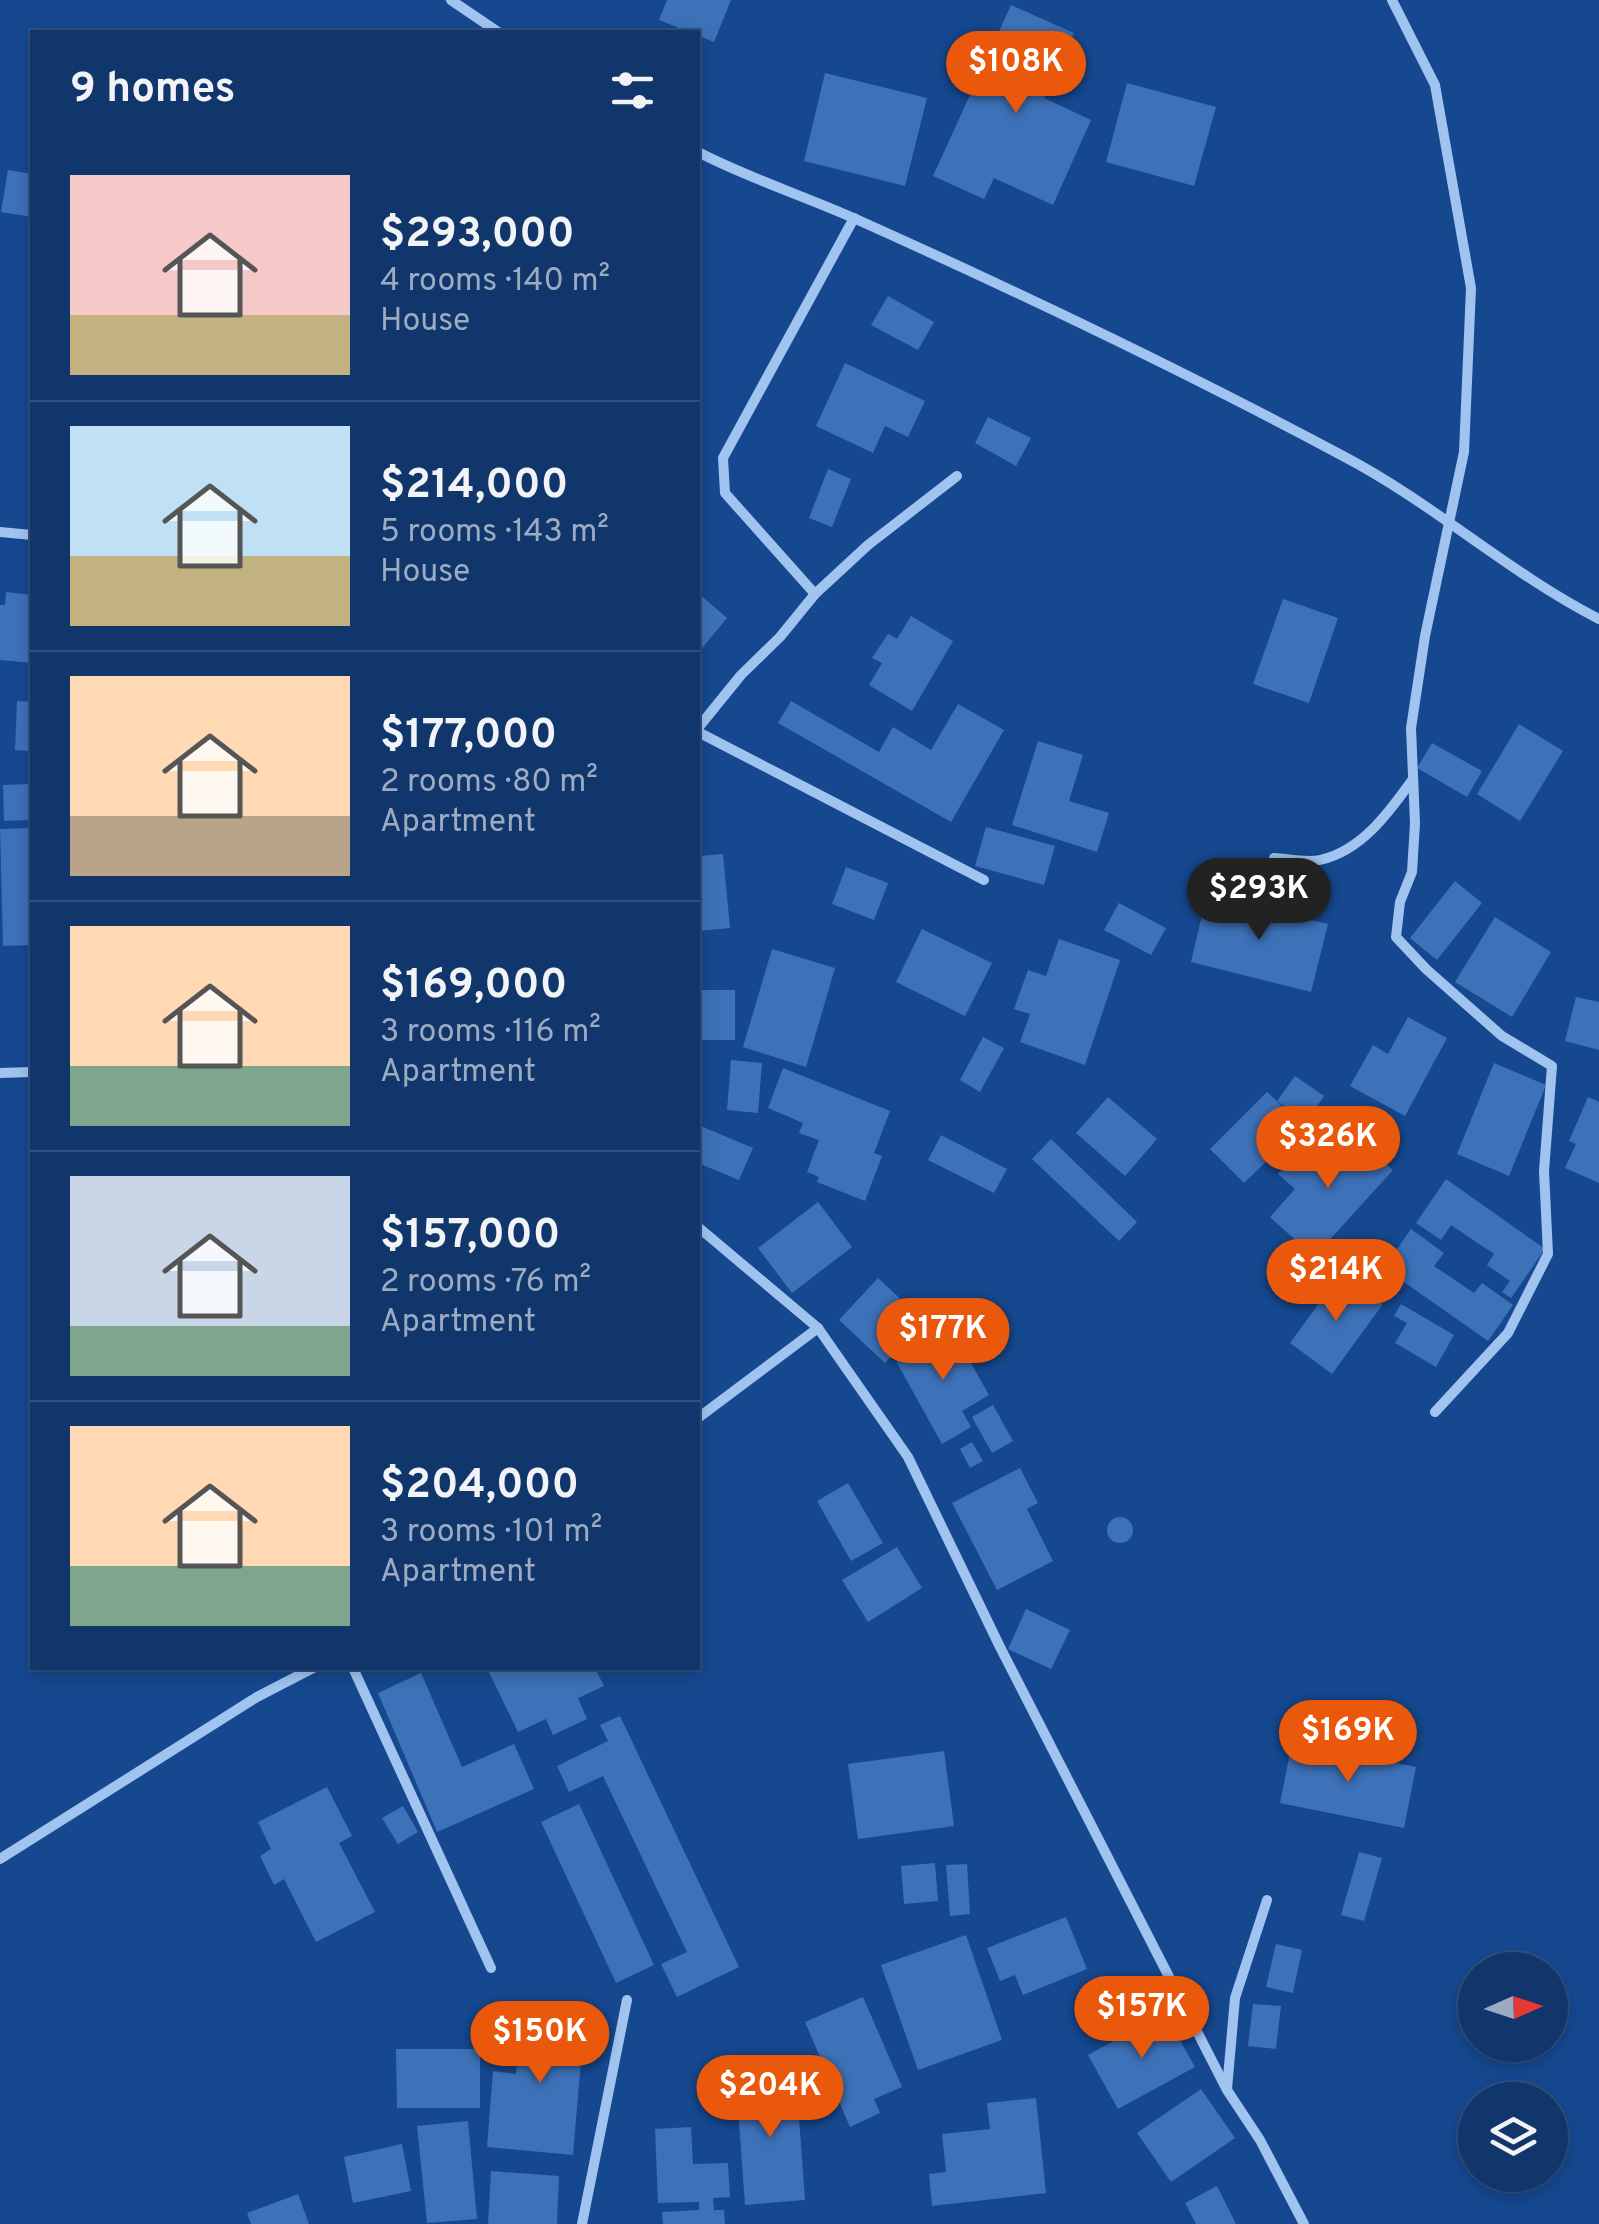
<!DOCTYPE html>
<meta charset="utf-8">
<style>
body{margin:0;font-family:Overpass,sans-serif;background:#193e71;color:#f1f3f6;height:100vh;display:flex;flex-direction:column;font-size:38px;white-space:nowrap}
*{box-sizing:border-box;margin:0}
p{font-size:32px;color:#9cabc1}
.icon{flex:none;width:55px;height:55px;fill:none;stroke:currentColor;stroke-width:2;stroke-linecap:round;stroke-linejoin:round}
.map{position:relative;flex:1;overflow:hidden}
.panel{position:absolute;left:30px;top:30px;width:670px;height:1640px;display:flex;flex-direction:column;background:#10366b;border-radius:0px;box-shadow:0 5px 15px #0003,0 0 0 2px #30507e}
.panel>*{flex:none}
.needle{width:65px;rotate:87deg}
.fabs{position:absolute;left:1458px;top:1952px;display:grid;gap:20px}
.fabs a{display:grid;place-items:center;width:110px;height:110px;border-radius:50%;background:#10366b;box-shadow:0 5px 15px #0003,0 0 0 2px #30507e;font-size:50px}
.price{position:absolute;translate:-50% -85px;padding:0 22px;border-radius:35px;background:#ea580c;color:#fff;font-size:32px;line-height:65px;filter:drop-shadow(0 2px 5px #0008)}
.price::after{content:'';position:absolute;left:50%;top:60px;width:30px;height:22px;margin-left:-15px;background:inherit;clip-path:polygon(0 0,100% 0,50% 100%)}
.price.active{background:#222;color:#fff}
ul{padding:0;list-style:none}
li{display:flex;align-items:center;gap:30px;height:250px;padding:0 40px}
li+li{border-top:2px solid #30507e}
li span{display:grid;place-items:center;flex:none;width:280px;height:200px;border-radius:0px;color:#555}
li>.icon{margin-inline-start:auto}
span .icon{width:120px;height:120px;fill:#fffc;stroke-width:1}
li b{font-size:42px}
h2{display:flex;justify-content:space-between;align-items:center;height:120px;padding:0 40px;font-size:42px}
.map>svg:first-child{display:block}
.building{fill:#3d71b8}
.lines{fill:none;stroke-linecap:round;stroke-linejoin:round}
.street{stroke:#a0c3f0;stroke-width:10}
</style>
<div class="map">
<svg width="1599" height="2224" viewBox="0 0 1599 2224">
<rect width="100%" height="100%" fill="#15488f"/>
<g class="building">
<polygon points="667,0 731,0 714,42 659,20"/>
<polygon points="1011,5 1074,33 1044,98 1091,120 1053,205 994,178 984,199 933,176"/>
<polygon points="825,73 927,98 905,186 804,161"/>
<polygon points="1127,83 1216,107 1194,186 1106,162"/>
<polygon points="8,170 32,174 32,217 1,212"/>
<polygon points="888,296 934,322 918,350 871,325"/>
<polygon points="845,363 925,401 908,437 885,426 873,453 816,426"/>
<polygon points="988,417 1031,438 1016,466 975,443"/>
<polygon points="828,469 851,479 832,527 809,518"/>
<polygon points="6,592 32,595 32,663 0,660 0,605 5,605"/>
<polygon points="698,593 727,618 698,653"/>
<polygon points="1283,599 1338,618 1309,703 1253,684"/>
<polygon points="911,616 953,641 912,711 869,685 882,663 872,658 888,634 897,639"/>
<polygon points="17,701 32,702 32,751 15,750"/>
<polygon points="791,701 879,752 893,727 931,750 958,704 1004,730 951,822 778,723"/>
<polygon points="1519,724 1563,751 1520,821 1477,794"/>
<polygon points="1038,741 1083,755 1069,801 1109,813 1097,852 1012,825"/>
<polygon points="1432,743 1482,771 1467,797 1417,768"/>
<polygon points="32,784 32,820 4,821 3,785"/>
<polygon points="986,827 1055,846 1044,885 975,866"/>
<polygon points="32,828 32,945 3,946 0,829"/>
<polygon points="723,854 730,928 698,931 698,856"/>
<polygon points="846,867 888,883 874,920 832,904"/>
<polygon points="1455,881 1482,903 1437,960 1410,938"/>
<polygon points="1207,894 1328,924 1311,992 1191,962"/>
<polygon points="1119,903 1166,928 1151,955 1104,930"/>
<polygon points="1495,917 1551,952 1512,1017 1455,982"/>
<polygon points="922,929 992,963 965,1016 896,982"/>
<polygon points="1059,939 1120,960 1085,1065 1020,1042 1030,1014 1014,1009 1028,970 1046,976"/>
<polygon points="772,949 835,968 806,1067 743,1047"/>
<rect x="698" y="990" width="37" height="50"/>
<polygon points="1576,997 1599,1002 1599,1050 1565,1041"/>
<polygon points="1408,1017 1447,1038 1405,1116 1350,1086 1373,1045 1388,1054"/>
<polygon points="983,1037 1004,1048 980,1092 960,1080"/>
<polygon points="731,1060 762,1063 758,1113 727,1110"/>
<polygon points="1494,1063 1546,1085 1509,1176 1457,1154"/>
<polygon points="783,1068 890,1111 874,1153 882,1156 865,1201 817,1182 819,1177 807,1172 819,1140 799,1133 803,1123 768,1108"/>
<polygon points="1295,1076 1324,1096 1307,1122 1277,1101"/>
<polygon points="1267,1092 1288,1112 1257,1143 1271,1157 1244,1183 1210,1149"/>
<polygon points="1108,1097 1157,1139 1125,1176 1076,1133"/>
<polygon points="1588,1097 1599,1102 1599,1183 1565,1168 1576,1144 1569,1141"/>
<polygon points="698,1125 753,1148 739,1180 698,1163"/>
<polygon points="1351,1131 1393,1170 1314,1257 1270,1217 1295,1189 1278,1174 1306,1144 1324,1161"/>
<polygon points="941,1135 1007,1169 994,1193 928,1160"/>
<polygon points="1051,1139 1137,1222 1119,1241 1032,1159"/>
<polygon points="1446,1179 1545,1249 1511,1298 1502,1292 1510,1281 1487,1265 1494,1254 1451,1225 1441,1240 1416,1223"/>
<polygon points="818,1202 852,1247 792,1293 758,1248"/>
<polygon points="1411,1229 1444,1253 1434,1266 1474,1293 1482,1283 1513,1305 1488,1341 1384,1268"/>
<polygon points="1341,1273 1383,1304 1332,1374 1290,1343"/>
<polygon points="878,1278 924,1321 885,1363 839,1320"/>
<polygon points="1401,1304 1454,1335 1436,1367 1395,1343 1407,1323 1394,1316"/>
<polygon points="950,1326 989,1395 962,1411 971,1427 942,1444 896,1361"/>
<polygon points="993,1405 1013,1441 992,1453 972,1417"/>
<polygon points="972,1442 983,1461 970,1468 960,1449"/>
<polygon points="1020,1468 1038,1503 1027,1509 1053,1561 997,1590 952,1503"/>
<polygon points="848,1483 883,1543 851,1561 817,1501"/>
<circle cx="1120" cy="1530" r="13"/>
<polygon points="897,1547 922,1588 868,1622 842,1580"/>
<polygon points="1026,1609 1070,1630 1051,1669 1008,1649"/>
<polygon points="487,1668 595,1668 604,1686 578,1698 587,1719 553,1735 546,1719 518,1732"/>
<polygon points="421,1673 462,1767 514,1744 534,1789 437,1832 378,1693"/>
<polygon points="620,1716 739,1967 677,1997 661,1964 687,1952 603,1776 569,1792 557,1766 608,1741 600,1725"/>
<polygon points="1292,1743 1416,1767 1404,1828 1280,1803"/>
<polygon points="944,1751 954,1826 858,1839 848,1764"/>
<polygon points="327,1787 352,1836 339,1843 375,1912 316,1942 284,1879 274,1885 260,1856 271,1849 258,1822"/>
<polygon points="579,1804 654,1965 616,1983 541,1822"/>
<polygon points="403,1806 418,1832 398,1844 382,1818"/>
<polygon points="1359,1852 1382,1858 1364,1921 1341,1915"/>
<polygon points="935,1863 938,1901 904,1904 901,1866"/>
<polygon points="967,1864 970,1914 950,1916 946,1865"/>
<polygon points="1066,1917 1087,1969 1023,1995 1015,1975 1000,1981 987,1948"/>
<polygon points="966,1935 1002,2040 918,2070 881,1965"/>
<polygon points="1276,1944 1302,1950 1293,1993 1266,1987"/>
<polygon points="863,1997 902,2087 874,2099 880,2113 850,2127 805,2022"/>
<polygon points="1253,2004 1281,2006 1276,2049 1248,2046"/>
<polygon points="523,2008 585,2014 573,2155 487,2147 493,2071 516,2074"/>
<polygon points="1165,2013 1195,2067 1118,2109 1088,2055"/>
<polygon points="396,2049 480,2049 480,2108 397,2108"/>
<polygon points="796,2076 805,2200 745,2205 736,2081"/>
<polygon points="1201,2089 1235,2138 1171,2182 1137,2133"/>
<polygon points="1036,2098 1046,2193 932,2206 929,2174 946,2172 942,2134 990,2129 987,2103"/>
<polygon points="468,2121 477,2219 427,2223 417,2126"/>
<polygon points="691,2127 693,2164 728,2163 730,2197 713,2198 714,2210 724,2210 725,2224 663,2224 662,2212 699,2210 699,2202 658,2203 655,2129"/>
<polygon points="402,2144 411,2191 353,2203 344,2157"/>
<polygon points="491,2171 559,2176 557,2224 488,2224"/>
<polygon points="1217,2186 1236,2224 1196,2224 1185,2203"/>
<polygon points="298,2194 309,2224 251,2224 247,2213"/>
</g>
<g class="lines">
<g class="street">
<polyline points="451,0 498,32"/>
<polyline points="1392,0 1435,85 1471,288 1464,452 1425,636 1411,728 1415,823 1412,872 1400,902 1396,937 1426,969 1502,1036 1552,1066 1544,1171 1548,1254 1508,1333 1435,1412"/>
<path d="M698,152C750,179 805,196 858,220C1023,294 1184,371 1343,456C1433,503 1509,573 1599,619"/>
<polyline points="0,532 32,535"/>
<polyline points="815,594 725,493 723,458 854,218"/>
<polyline points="698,728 741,675 780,637 815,594 868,545 957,476"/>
<polyline points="698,732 984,880"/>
<path d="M1274,858C1288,859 1307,863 1320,860C1362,851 1390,811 1413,779"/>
<polyline points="0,1073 32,1072"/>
<polyline points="698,1227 818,1328 908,1457 1000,1647 1227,2090 1260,2140 1304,2224"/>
<polyline points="698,1418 818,1328"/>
<polyline points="353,1668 491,1968"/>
<polyline points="0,1859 257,1697 313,1668"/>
<polyline points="1227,2089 1235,1998 1267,1900"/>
<polyline points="582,2224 627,2000"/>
</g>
</g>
</svg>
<div class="fabs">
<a><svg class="needle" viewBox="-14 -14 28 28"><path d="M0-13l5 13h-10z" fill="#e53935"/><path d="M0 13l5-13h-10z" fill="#9cabc1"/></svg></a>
<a><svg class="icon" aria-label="layers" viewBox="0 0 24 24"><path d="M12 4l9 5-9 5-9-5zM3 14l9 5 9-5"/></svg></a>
</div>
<b class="price" style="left:1016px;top:116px">$108K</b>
<b class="price active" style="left:1259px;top:943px">$293K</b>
<b class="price" style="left:1328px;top:1191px">$326K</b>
<b class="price" style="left:1336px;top:1324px">$214K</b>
<b class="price" style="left:943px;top:1383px">$177K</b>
<b class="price" style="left:1348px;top:1785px">$169K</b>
<b class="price" style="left:1142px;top:2061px">$157K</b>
<b class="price" style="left:540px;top:2086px">$150K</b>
<b class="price" style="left:770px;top:2140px">$204K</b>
<section class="panel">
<h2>9 homes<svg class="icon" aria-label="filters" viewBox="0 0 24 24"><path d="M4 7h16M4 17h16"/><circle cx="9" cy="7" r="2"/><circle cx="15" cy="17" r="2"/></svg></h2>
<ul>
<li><span style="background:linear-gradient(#f6c9c9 70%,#c2b280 0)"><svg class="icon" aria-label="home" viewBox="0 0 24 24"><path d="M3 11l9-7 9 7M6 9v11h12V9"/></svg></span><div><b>$293,000</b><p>4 rooms · 140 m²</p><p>House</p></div></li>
<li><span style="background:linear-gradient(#bfe0f5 65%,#c2b280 0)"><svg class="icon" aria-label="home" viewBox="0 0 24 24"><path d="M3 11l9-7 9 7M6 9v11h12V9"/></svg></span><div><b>$214,000</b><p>5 rooms · 143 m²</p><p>House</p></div></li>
<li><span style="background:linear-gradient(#ffd9b3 70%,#b9a48a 0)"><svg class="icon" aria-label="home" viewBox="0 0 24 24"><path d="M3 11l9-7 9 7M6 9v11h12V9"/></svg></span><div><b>$177,000</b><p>2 rooms · 80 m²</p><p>Apartment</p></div></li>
<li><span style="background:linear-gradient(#ffd9b3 70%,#7fa58c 0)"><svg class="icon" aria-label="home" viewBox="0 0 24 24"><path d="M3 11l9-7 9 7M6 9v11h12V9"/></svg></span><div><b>$169,000</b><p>3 rooms · 116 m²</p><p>Apartment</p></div></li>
<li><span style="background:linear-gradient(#c9d6e8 75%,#7fa58c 0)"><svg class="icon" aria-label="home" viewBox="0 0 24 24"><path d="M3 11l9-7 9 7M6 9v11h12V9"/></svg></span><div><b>$157,000</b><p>2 rooms · 76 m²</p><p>Apartment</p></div></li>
<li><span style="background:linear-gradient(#ffd9b3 70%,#7fa58c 0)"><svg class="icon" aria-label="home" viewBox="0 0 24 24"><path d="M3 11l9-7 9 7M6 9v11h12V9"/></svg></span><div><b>$204,000</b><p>3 rooms · 101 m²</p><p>Apartment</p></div></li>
</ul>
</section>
</div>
